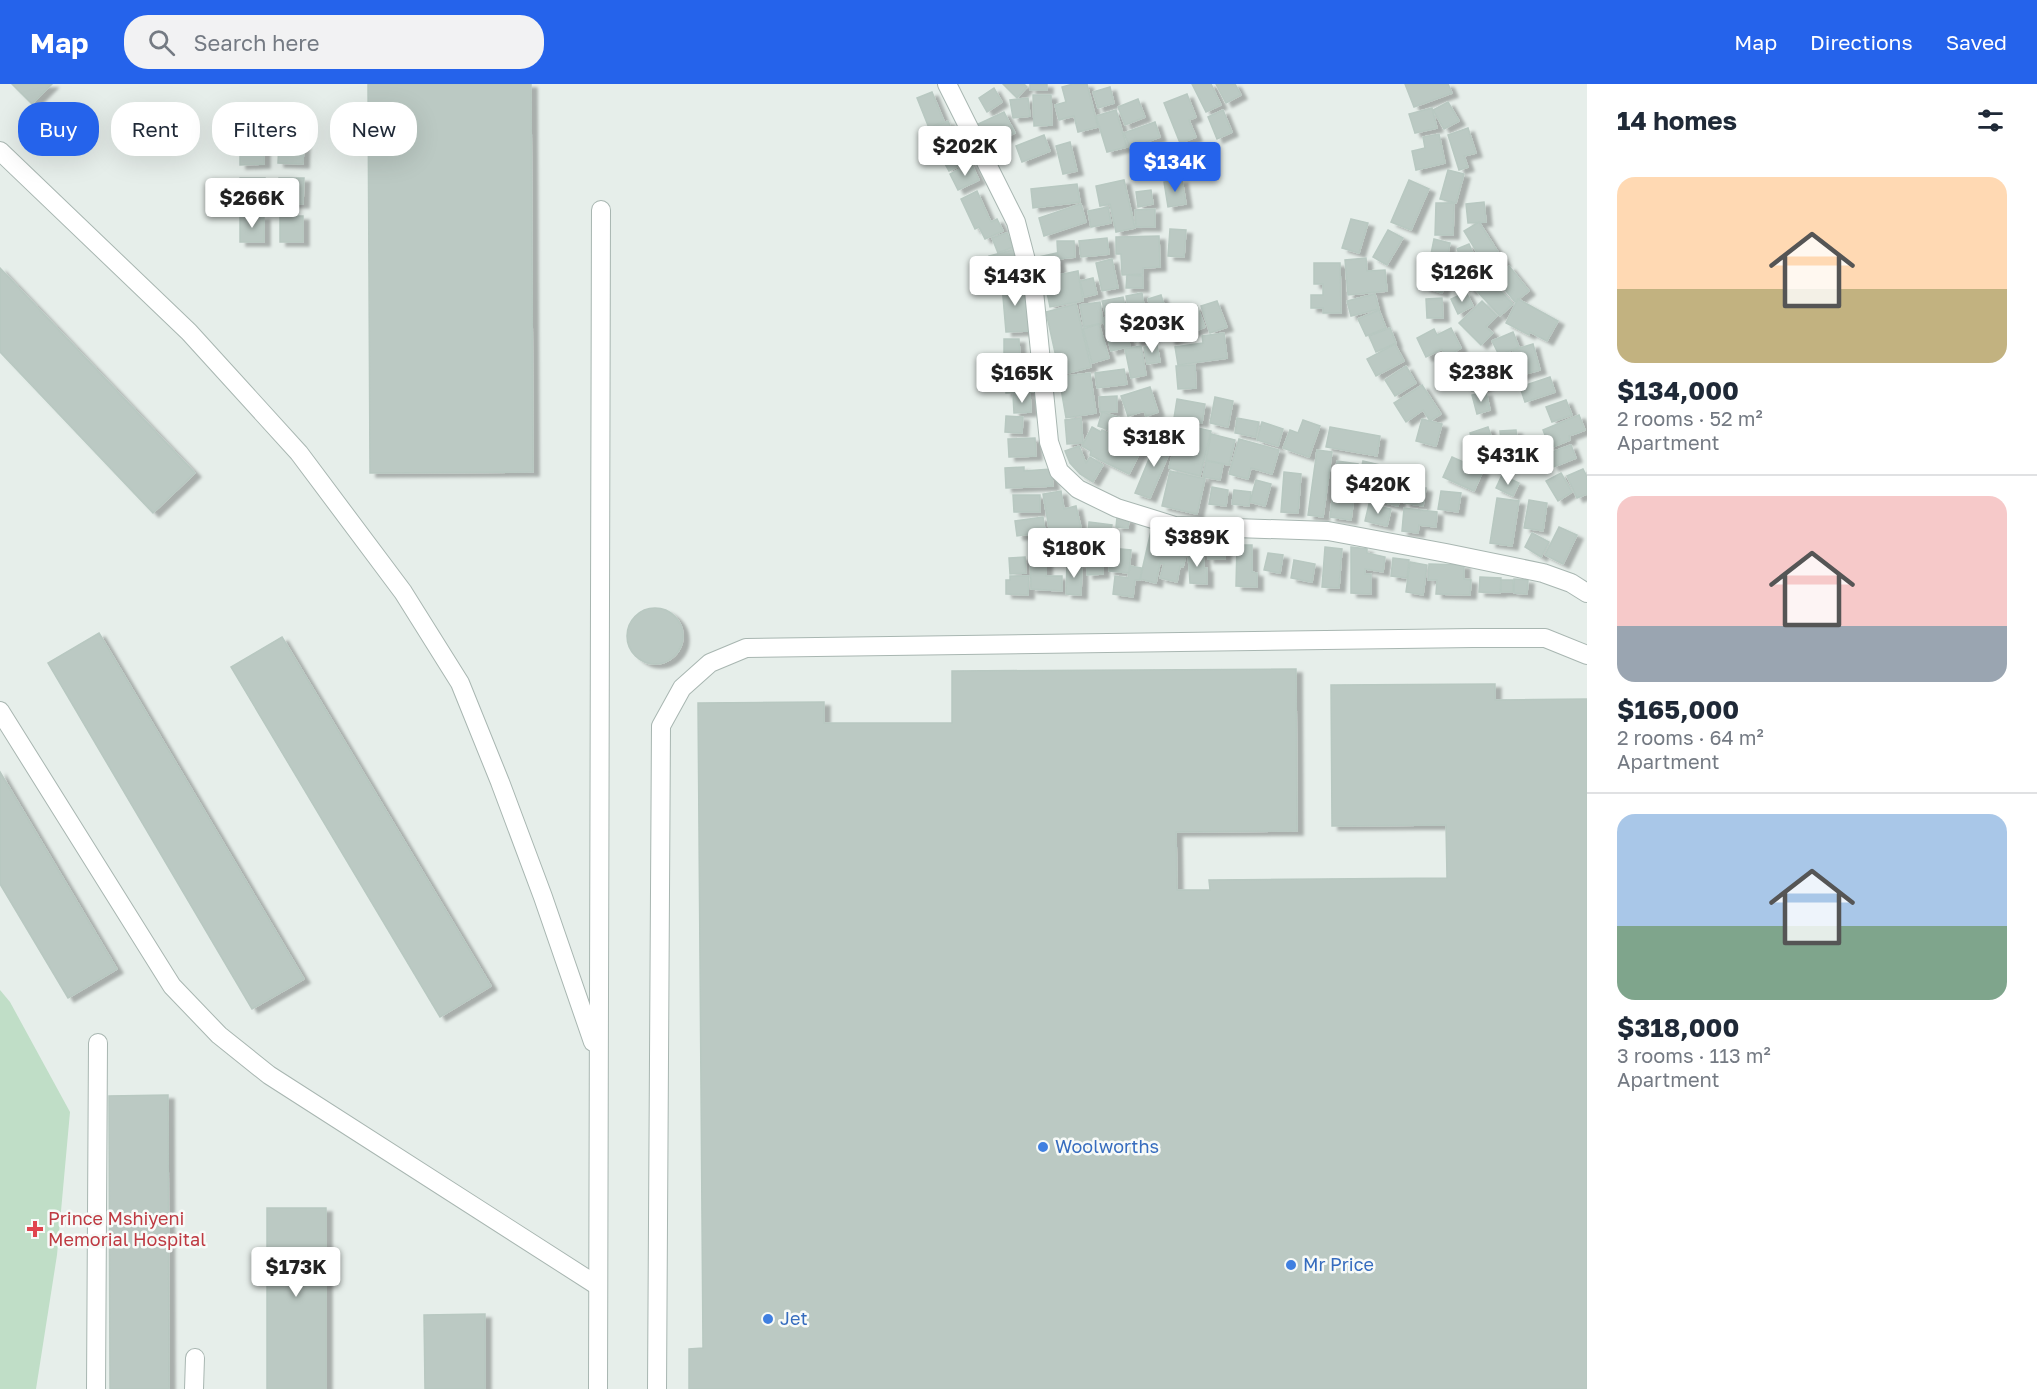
<!DOCTYPE html>
<meta charset="utf-8">
<style>
body{margin:0;font-family:"Golos Text",sans-serif;background:#f2f2f3;color:#1f2937;height:100vh;display:flex;flex-direction:column;font-size:22px;white-space:nowrap}
*{box-sizing:border-box;margin:0}
p{font-size:20px;color:#747a83}
.icon{flex:none;width:33px;height:33px;fill:none;stroke:currentColor;stroke-width:2;stroke-linecap:round;stroke-linejoin:round}
.map{position:relative;flex:1;overflow:hidden}
.details{display:flex;flex-direction:column;background:#fff;width:450px}
.details>*{flex:none}
.hud{position:absolute;left:18px;top:18px;width:570px;height:54px;display:flex;gap:12px}
.price{position:absolute;translate:-50% -51px;padding:0 14px;border-radius:6px;background:#fff;color:#222;font-size:20px;line-height:39px;filter:drop-shadow(0 2px 3px #0008)}
.price::after{content:'';position:absolute;left:50%;top:36px;width:18px;height:14px;margin-left:-9px;background:inherit;clip-path:polygon(0 0,100% 0,50% 100%)}
.price.current{background:#2563eb;color:#fff}
ul{padding:0;list-style:none}
li{display:grid;align-content:center;gap:12px;height:318px;padding:0 30px}
li+li{border-top:2px solid #e0e1e3}
li span{display:grid;place-items:center;height:186px;border-radius:18px;color:#555}
li>.icon{margin-inline-start:auto}
span .icon{width:108px;height:108px;fill:#fffc;stroke-width:1}
li b{font-size:26px}
h2{display:flex;justify-content:space-between;align-items:center;height:72px;padding:0 30px;font-size:26px}
.pill{padding:0 21px;border-radius:24px;background:#fff;box-shadow:0 6px 24px #0002;font-size:21px;line-height:54px}
.pill.current{background:#2563eb;color:#fff}
header{display:flex;align-items:center;gap:36px;box-sizing:border-box;height:84px;padding:0 30px;background:#2563eb;color:#fff}
header strong{font-size:28px}
nav{display:flex;gap:33px;margin-inline-start:auto;font-size:21px}
.search{width:420px;height:54px;background:#f2f2f3;display:flex;align-items:center;gap:15px;box-sizing:border-box;padding:0 21px;border-radius:24px;color:#747a83;font-size:22px}
main{display:flex;flex:1;min-height:0}
.map>svg:first-child{display:block}
.green{fill:#c0dec7}
.building{fill:#bbc9c3;stroke:#b8c8c1;stroke-width:1.5;filter:url(#shadow)}
.lines{fill:none;stroke-linecap:round;stroke-linejoin:round}
.lane-casing{stroke:#a8b6b1;stroke-width:20}
.street-casing{stroke:#a8b6b1;stroke-width:20}
.lane{stroke:#fff;stroke-width:18}
.street{stroke:#fff;stroke-width:18}
.shop-dot{fill:#3f7fe0;stroke:#f7faf8;stroke-width:2}
.health-dot{fill:#e0444e;stroke:#f7faf8;stroke-width:2}
.labels{text-anchor:middle;stroke-width:5;stroke-linejoin:round;paint-order:stroke}
.shop-label{font-size:18px;fill:#366cbe;stroke:#f7faf8;text-anchor:start}
.health-label{font-size:18px;fill:#be3a42;stroke:#f7faf8;text-anchor:start}
</style>
<header>
<strong>Map</strong>
<div class="search"><svg class="icon" aria-label="search" viewBox="0 0 24 24"><circle cx="10" cy="10" r="6"/><path d="M15 15l6 6"/></svg>Search here</div>
<nav><a>Map</a><a>Directions</a><a>Saved</a></nav>
</header>
<main>
<div class="map">
<svg width="1587" height="1305" viewBox="0 0 1587 1305">
<defs>
<filter id="shadow"><feDropShadow dx="6" dy="4" stdDeviation="1.5" flood-color="#0004"/></filter>
</defs>
<rect width="100%" height="100%" fill="#e6eeea"/>
<polygon class="green" points="0,906 10,918 70,1028 57,1171 36,1305 0,1305"/>
<g class="building">
<polygon points="12,0 52,0 32,20"/>
<polygon points="368,0 531,0 533,388 370,389"/>
<polygon points="1003,0 1024,0 1027,3 1017,14"/>
<rect x="1030" y="0" width="17" height="6"/>
<polygon points="1073,0 1087,0 1098,43 1078,48 1074,32 1059,36 1055,21 1066,18 1062,3"/>
<polygon points="1192,0 1211,0 1221,21 1206,28"/>
<polygon points="1216,0 1235,0 1241,11 1226,19"/>
<polygon points="1405,0 1448,0 1452,9 1414,23"/>
<polygon points="1110,3 1114,19 1098,24 1093,8"/>
<polygon points="994,4 1002,18 987,28 979,14"/>
<polygon points="932,8 944,37 929,44 917,14"/>
<polygon points="1187,10 1196,33 1189,36 1196,53 1180,59 1164,19"/>
<polygon points="1033,11 1051,11 1052,41 1034,42"/>
<polygon points="1028,14 1030,32 1013,34 1010,16"/>
<polygon points="1138,15 1145,33 1125,41 1118,23"/>
<polygon points="1448,18 1459,37 1444,45 1433,26"/>
<polygon points="1432,24 1437,44 1415,49 1409,30"/>
<polygon points="1116,26 1127,63 1107,68 1096,32"/>
<polygon points="1223,26 1232,48 1217,55 1208,33"/>
<polygon points="1004,28 1015,49 988,62 978,40"/>
<polygon points="948,37 954,51 938,58 932,44"/>
<polygon points="1155,38 1160,53 1130,64 1124,49"/>
<polygon points="1468,44 1476,69 1464,72 1468,83 1459,86 1448,51"/>
<polygon points="1439,50 1445,79 1416,86 1412,67 1425,64 1423,53"/>
<polygon points="1044,51 1050,67 1022,78 1016,62"/>
<polygon points="279,55 304,55 303,80 278,79"/>
<polygon points="240,56 264,56 264,80 240,81"/>
<polygon points="1070,58 1077,87 1063,90 1056,62"/>
<polygon points="960,60 969,77 949,87 940,71"/>
<polygon points="971,79 979,96 958,106 950,90"/>
<polygon points="1448,86 1464,90 1456,119 1440,115"/>
<polygon points="240,94 265,94 265,119 239,119"/>
<polygon points="279,94 304,94 303,120 279,119"/>
<polygon points="1182,95 1186,120 1168,123 1164,98"/>
<polygon points="1124,96 1135,144 1116,148 1110,120 1100,122 1096,102"/>
<polygon points="1409,96 1429,105 1411,146 1391,138"/>
<polygon points="1077,100 1080,118 1033,124 1031,105"/>
<polygon points="1151,106 1153,120 1138,123 1136,108"/>
<polygon points="977,107 991,138 997,135 1003,147 985,155 979,143 975,145 961,115"/>
<polygon points="1484,118 1486,138 1468,139 1466,120"/>
<polygon points="1436,119 1454,119 1453,151 1435,151"/>
<polygon points="1081,120 1086,138 1044,152 1039,134"/>
<polygon points="1108,123 1111,139 1091,143 1088,127"/>
<polygon points="1155,125 1155,143 1136,143 1135,126"/>
<rect x="240" y="132" width="24" height="26"/>
<rect x="280" y="132" width="23" height="26"/>
<polygon points="1351,135 1368,139 1359,169 1342,164"/>
<polygon points="1479,138 1505,179 1489,188 1464,147"/>
<polygon points="1170,145 1186,146 1184,173 1168,172"/>
<polygon points="1388,146 1403,154 1387,181 1373,173"/>
<polygon points="1007,149 1013,163 998,169 992,154"/>
<polygon points="1159,152 1160,183 1143,184 1143,190 1122,191 1121,170 1116,170 1116,153"/>
<polygon points="1107,154 1109,170 1081,173 1079,157"/>
<polygon points="1434,155 1450,159 1446,179 1430,175"/>
<polygon points="1057,157 1074,157 1075,173 1058,175"/>
<polygon points="1469,160 1476,176 1489,190 1471,207 1457,192 1465,184 1457,165"/>
<polygon points="1013,166 1020,195 999,200 989,172"/>
<polygon points="1057,169 1060,187 1042,190 1038,173"/>
<polygon points="1366,174 1367,187 1385,186 1387,207 1348,211 1345,176"/>
<polygon points="1112,175 1118,204 1102,207 1096,179"/>
<polygon points="1314,179 1340,179 1341,229 1323,229 1323,224 1311,224 1311,211 1323,211 1323,200 1314,200"/>
<polygon points="1509,182 1529,207 1515,218 1495,193"/>
<polygon points="1432,183 1449,188 1442,209 1424,203"/>
<polygon points="0,184 195,389 153,429 0,268"/>
<polygon points="1078,187 1083,217 1050,223 1044,194"/>
<polygon points="1127,191 1143,192 1143,204 1126,204"/>
<polygon points="1093,194 1097,210 1084,213 1080,197"/>
<polygon points="1488,194 1513,220 1500,232 1475,205"/>
<polygon points="1024,197 1029,247 1006,248 1002,201"/>
<polygon points="1466,208 1473,222 1458,230 1451,215"/>
<polygon points="1142,209 1145,229 1130,232 1126,212"/>
<polygon points="1375,210 1379,225 1351,232 1347,217"/>
<polygon points="1161,211 1166,227 1152,231 1148,215"/>
<polygon points="1123,213 1126,227 1106,232 1102,217"/>
<polygon points="1442,214 1443,234 1427,234 1426,215"/>
<polygon points="1518,215 1558,237 1547,257 1530,248 1529,251 1506,239"/>
<polygon points="1217,217 1227,243 1210,249 1201,222"/>
<polygon points="1482,217 1497,232 1486,243 1493,249 1481,261 1459,239"/>
<polygon points="1100,218 1103,239 1084,243 1080,221"/>
<polygon points="1076,220 1091,283 1060,291 1046,228"/>
<polygon points="1197,222 1205,243 1170,257 1161,232 1180,225 1181,229"/>
<polygon points="1379,226 1386,244 1366,252 1358,235"/>
<polygon points="1121,229 1130,262 1111,267 1103,234"/>
<polygon points="1148,238 1151,255 1135,258 1131,241"/>
<polygon points="1099,240 1109,274 1092,279 1083,245"/>
<polygon points="1390,244 1396,259 1376,268 1369,252"/>
<polygon points="1451,244 1461,264 1446,273 1442,265 1426,273 1417,254 1434,245 1437,251"/>
<polygon points="1513,248 1519,263 1499,271 1492,257"/>
<polygon points="1224,249 1227,274 1178,281 1175,263 1203,259 1202,252"/>
<polygon points="1004,255 1019,255 1020,280 1004,281"/>
<polygon points="1395,260 1404,277 1376,292 1367,275"/>
<polygon points="1533,260 1540,286 1502,296 1496,275 1514,271 1513,266"/>
<polygon points="1157,261 1160,278 1147,280 1144,263"/>
<polygon points="1141,262 1146,291 1131,294 1125,265"/>
<polygon points="1479,273 1489,301 1472,307 1462,280"/>
<polygon points="1195,281 1196,304 1178,305 1176,282"/>
<polygon points="1406,282 1416,299 1395,312 1385,296"/>
<polygon points="1124,285 1127,300 1097,304 1095,289"/>
<polygon points="1090,289 1096,329 1066,334 1059,293"/>
<polygon points="1033,290 1034,308 1006,309 1005,292"/>
<polygon points="1550,293 1555,308 1525,318 1520,303"/>
<polygon points="1422,301 1441,330 1430,337 1423,326 1406,338 1394,319"/>
<polygon points="1150,303 1158,328 1146,332 1144,327 1128,332 1121,312"/>
<polygon points="1486,308 1490,326 1477,330 1472,311"/>
<polygon points="1030,310 1031,328 1014,329 1013,311"/>
<polygon points="1117,312 1117,328 1100,328 1099,313"/>
<polygon points="1215,313 1233,317 1228,343 1210,339"/>
<polygon points="1177,315 1205,320 1202,339 1174,334"/>
<polygon points="1566,316 1572,331 1552,338 1546,323"/>
<polygon points="1102,328 1123,335 1118,349 1098,342"/>
<polygon points="1579,331 1585,346 1569,352 1570,356 1550,364 1543,346"/>
<polygon points="1006,332 1023,333 1022,349 1005,348"/>
<polygon points="1081,334 1083,359 1067,360 1065,336"/>
<polygon points="1237,334 1259,338 1256,353 1235,349"/>
<polygon points="1422,335 1442,340 1436,362 1416,357"/>
<polygon points="1303,336 1320,342 1309,373 1283,364 1290,346 1298,349"/>
<polygon points="1262,338 1283,345 1278,362 1257,356"/>
<polygon points="1185,341 1211,347 1200,392 1169,384 1175,360 1181,361"/>
<polygon points="1092,343 1101,348 1102,346 1128,358 1135,344 1149,351 1129,390 1090,371 1091,367 1082,362"/>
<polygon points="1330,343 1380,352 1377,372 1326,363"/>
<polygon points="1488,343 1494,361 1475,367 1470,349"/>
<polygon points="1516,346 1518,365 1502,367 1500,347"/>
<polygon points="1211,350 1235,356 1229,381 1206,376"/>
<polygon points="1158,353 1173,360 1150,414 1135,409"/>
<polygon points="1035,354 1036,372 1009,373 1008,355"/>
<polygon points="1239,355 1279,366 1272,390 1251,384 1248,395 1229,390"/>
<polygon points="1571,361 1576,374 1553,383 1547,370"/>
<polygon points="1079,362 1086,379 1090,373 1103,381 1093,398 1080,390 1070,379 1065,367"/>
<polygon points="1317,366 1332,368 1323,433 1308,431"/>
<polygon points="1452,373 1483,387 1474,407 1443,393"/>
<polygon points="1206,377 1223,380 1220,396 1203,393"/>
<polygon points="1337,377 1358,380 1351,436 1330,433"/>
<polygon points="1363,377 1406,387 1398,422 1355,411"/>
<polygon points="1024,383 1024,387 1051,385 1053,402 1006,404 1005,384"/>
<polygon points="1583,385 1587,393 1587,410 1577,414 1567,392"/>
<polygon points="1170,387 1205,395 1197,430 1162,422"/>
<polygon points="1284,388 1301,390 1298,429 1281,428"/>
<polygon points="1561,389 1572,408 1558,417 1546,397"/>
<polygon points="1502,391 1519,399 1513,412 1496,404"/>
<polygon points="1256,396 1271,400 1265,422 1250,418"/>
<polygon points="1408,401 1426,404 1423,422 1404,419"/>
<polygon points="1212,403 1228,406 1226,422 1209,420"/>
<polygon points="1234,406 1251,408 1249,422 1232,420"/>
<polygon points="1061,407 1064,425 1076,422 1081,444 1050,450 1043,410"/>
<polygon points="1441,407 1461,409 1458,428 1438,425"/>
<polygon points="1013,411 1040,411 1040,428 1014,428"/>
<polygon points="1497,414 1519,417 1512,462 1490,459"/>
<polygon points="1529,416 1547,419 1543,447 1524,444"/>
<polygon points="1369,420 1391,425 1387,442 1365,437"/>
<polygon points="1404,424 1437,428 1436,443 1419,441 1418,449 1402,447"/>
<polygon points="1043,433 1045,448 1017,452 1015,437"/>
<polygon points="1117,433 1129,435 1128,444 1116,443"/>
<polygon points="1089,438 1112,441 1110,458 1104,456 1102,471 1086,469"/>
<polygon points="1559,443 1577,451 1563,480 1545,471"/>
<polygon points="1151,447 1188,455 1189,458 1183,483 1180,482 1177,498 1160,494 1164,480 1160,479 1156,499 1140,495"/>
<polygon points="1532,449 1549,458 1541,473 1525,463"/>
<polygon points="1030,455 1047,456 1046,492 1062,492 1062,507 1031,505"/>
<rect x="1208" y="459" width="17" height="16"/>
<polygon points="1237,461 1252,461 1252,488 1257,489 1257,503 1236,502"/>
<polygon points="1325,463 1342,465 1339,504 1322,503"/>
<polygon points="1351,463 1367,465 1367,469 1385,473 1383,488 1365,485 1365,490 1371,490 1371,510 1351,509"/>
<polygon points="1110,464 1131,466 1129,489 1109,487"/>
<polygon points="1188,468 1204,468 1204,484 1207,484 1207,500 1190,499"/>
<polygon points="1268,469 1283,471 1280,489 1264,486"/>
<polygon points="1025,473 1026,489 1010,490 1009,474"/>
<polygon points="1393,474 1409,476 1407,494 1391,492"/>
<polygon points="1087,475 1103,475 1103,490 1087,491"/>
<polygon points="1294,476 1315,480 1312,498 1291,494"/>
<polygon points="1410,478 1427,481 1423,511 1406,508"/>
<polygon points="1067,479 1082,480 1081,511 1066,510"/>
<polygon points="1429,480 1464,481 1464,495 1471,496 1470,511 1436,510 1437,496 1428,496"/>
<polygon points="1130,482 1142,484 1140,496 1135,496 1133,513 1113,510 1115,492 1128,494"/>
<polygon points="1010,492 1029,492 1028,511 1006,510 1006,496 1010,496"/>
<polygon points="1480,493 1501,494 1500,509 1479,508"/>
<polygon points="1514,495 1528,496 1527,510 1514,509"/>
<rect x="1501" y="496" width="12" height="12"/>
<circle cx="655" cy="552" r="28"/>
<polygon points="99,549 304,895 252,925 48,579"/>
<polygon points="282,553 491,902 440,933 231,583"/>
<polygon points="1296,585 1297,747 1176,748 1177,806 1210,806 1209,796 1447,794 1446,741 1332,742 1331,601 1495,600 1495,616 1587,615 1587,1305 689,1305 689,1265 703,1264 698,619 824,618 824,639 952,639 952,587"/>
<polygon points="0,688 117,885 68,914 0,800"/>
<polygon points="168,1011 169,1305 110,1305 109,1012"/>
<rect x="267" y="1124" width="59" height="181"/>
<polygon points="485,1230 485,1305 425,1305 424,1231"/>
</g>
<g class="lines">
<defs>
<polyline id="lane" points="657,1305 661,642 682,604 710,579 746,564 1473,554 1545,554 1587,571"/>
<g id="street">
<polyline points="947,0 1016,138 1034,207 1049,358 1059,387 1078,405 1117,424 1175,442 1328,447 1446,469 1543,489 1571,499 1587,509"/>
<polyline points="0,67 189,248 299,369 403,508 460,599 500,698 543,813 593,958"/>
<polyline points="0,627 172,902 219,951 269,991 598,1202"/>
<polyline points="96,1305 98,959"/>
<polyline points="194,1305 195,1274"/>
<polyline points="598,1305 601,126"/>
</g>
</defs>
<use href="#lane" class="lane-casing"/>
<use href="#street" class="street-casing"/>
<use href="#lane" class="lane"/>
<use href="#street" class="street"/>
</g>
<g class="shop-dot">
<circle cx="1043" cy="1063" r="6"/>
<circle cx="1291" cy="1181" r="6"/>
<circle cx="768" cy="1235" r="6"/>
</g>
<path class="health-dot" d="M32 1136h6v6h6v6h-6v6h-6v-6h-6v-6h6z"/>
<g class="labels">
<g class="shop-label">
<text x="1055" y="1069">Woolworths</text>
<text x="1303" y="1187">Mr Price</text>
<text x="780" y="1241">Jet</text>
</g>
<g class="health-label">
<text x="48" y="1141">Prince Mshiyeni<tspan x="48" dy="21">Memorial Hospital</tspan></text>
</g>
</g>
</svg>
<b class="price" style="left:965px;top:93px">$202K</b>
<b class="price current" style="left:1175px;top:109px">$134K</b>
<b class="price" style="left:252px;top:145px">$266K</b>
<b class="price" style="left:1462px;top:219px">$126K</b>
<b class="price" style="left:1015px;top:223px">$143K</b>
<b class="price" style="left:1152px;top:270px">$203K</b>
<b class="price" style="left:1481px;top:319px">$238K</b>
<b class="price" style="left:1022px;top:320px">$165K</b>
<b class="price" style="left:1154px;top:384px">$318K</b>
<b class="price" style="left:1508px;top:402px">$431K</b>
<b class="price" style="left:1378px;top:431px">$420K</b>
<b class="price" style="left:1197px;top:484px">$389K</b>
<b class="price" style="left:1074px;top:495px">$180K</b>
<b class="price" style="left:296px;top:1214px">$173K</b>
<div class="hud">
<a class="pill current">Buy</a>
<a class="pill">Rent</a>
<a class="pill">Filters</a>
<a class="pill">New</a>
</div>
</div>
<section class="details">
<h2>14 homes<svg class="icon" aria-label="filters" viewBox="0 0 24 24"><path d="M4 7h16M4 17h16"/><circle cx="9" cy="7" r="2"/><circle cx="15" cy="17" r="2"/></svg></h2>
<ul>
<li><span style="background:linear-gradient(#ffd9b3 60%,#c2b280 0)"><svg class="icon" aria-label="home" viewBox="0 0 24 24"><path d="M3 11l9-7 9 7M6 9v11h12V9"/></svg></span><div><b>$134,000</b><p>2 rooms · 52 m²</p><p>Apartment</p></div></li>
<li><span style="background:linear-gradient(#f6c9c9 70%,#9aa5b1 0)"><svg class="icon" aria-label="home" viewBox="0 0 24 24"><path d="M3 11l9-7 9 7M6 9v11h12V9"/></svg></span><div><b>$165,000</b><p>2 rooms · 64 m²</p><p>Apartment</p></div></li>
<li><span style="background:linear-gradient(#a9c7e8 60%,#7fa58c 0)"><svg class="icon" aria-label="home" viewBox="0 0 24 24"><path d="M3 11l9-7 9 7M6 9v11h12V9"/></svg></span><div><b>$318,000</b><p>3 rooms · 113 m²</p><p>Apartment</p></div></li>
</ul>
</section>
</main>
